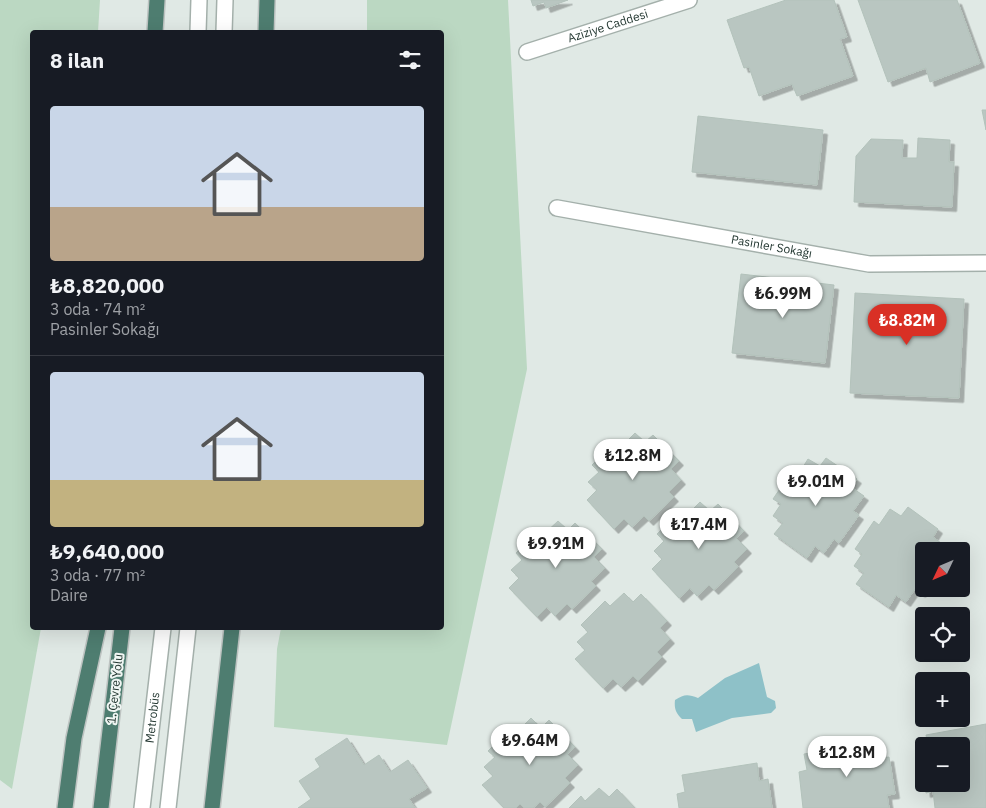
<!DOCTYPE html>
<html lang="tr">
<meta charset="utf-8">
<style>
body{margin:0;font-family:"IBM Plex Sans",sans-serif;background:#242831;color:#f1f3f6;height:100vh;display:flex;flex-direction:column;font-size:19px;white-space:nowrap}
*{box-sizing:border-box;margin:0}
p{font-size:16px;color:#9ea1a6}
.icon{flex:none;width:28px;height:28px;fill:none;stroke:currentColor;stroke-width:2;stroke-linecap:round;stroke-linejoin:round}
.map{position:relative;flex:1;overflow:hidden}
.panel{position:absolute;left:30px;top:30px;width:414px;height:600px;display:flex;flex-direction:column;background:#171b24;border-radius:5px;box-shadow:0 5px 20px #0002}
.panel>*{flex:none}
.needle{width:32px;rotate:226deg}
.buttons{position:absolute;left:915px;top:542px;display:grid;gap:10px}
.buttons a{display:grid;place-items:center;width:55px;height:55px;border-radius:5px;background:#171b24;box-shadow:0 5px 20px #0002;font-size:25px}
.price{position:absolute;translate:-50% -42px;padding:0 11px;border-radius:18px;background:#fff;color:#222;font-size:16px;line-height:32px;filter:drop-shadow(0 1px 2px #0008)}
.price::after{content:'';position:absolute;left:50%;top:30px;width:15px;height:11px;margin-left:-8px;background:inherit;clip-path:polygon(0 0,100% 0,50% 100%)}
.price.selected{background:#d93025;color:#fff}
ul{padding:0;list-style:none}
li{display:grid;align-content:center;gap:10px;height:265px;padding:0 20px}
li+li{border-top:1px solid #363941}
li span{display:grid;place-items:center;height:155px;border-radius:5px;color:#555}
li>.icon{margin-inline-start:auto}
span .icon{width:90px;height:90px;fill:#fffc;stroke-width:1}
li b{font-size:21px}
h2{display:flex;justify-content:space-between;align-items:center;height:60px;padding:0 20px;font-size:21px}
.map>svg:first-child{display:block}
.green{fill:#bbd8c2}
.water{fill:#8ec1c8}
.building{fill:#b9c6c1;stroke:#b3c2bb;filter:url(#shadow)}
.lines{fill:none;stroke-linecap:round;stroke-linejoin:round}
.service-casing{stroke:#a4b0ab;stroke-width:18}
.minor-casing{stroke:#a4b0ab;stroke-width:18}
.trunk-casing{stroke:#bdc3c1;stroke-width:18}
.service{stroke:#fff;stroke-width:15}
.minor{stroke:#fff;stroke-width:15}
.trunk{stroke:#4e7d70;stroke-width:15}
.labels{text-anchor:middle;stroke-width:4;stroke-linejoin:round;paint-order:stroke}
.street-label{font-size:12px;fill:#233731;stroke:#f0f6f3}
</style>
<div class="map">
<svg width="986" height="808" viewBox="0 0 986 808">
<defs>
<filter id="shadow"><feDropShadow dx="4.5" dy="4.5" stdDeviation="0" flood-color="#0004"/></filter>
</defs>
<rect width="100%" height="100%" fill="#e0e9e5"/>
<g class="green">
<polygon points="0,0 100,0 98,32 32,32 32,628 41,628 12,789 0,780"/>
<polygon points="367,0 508,0 527,369 447,745 274,727 277,649 281,628 441,628 441,32 367,32"/>
</g>
<path class="water" d="M759,663L767,697L775,701L776,708L771,713L732,718L696,732L692,719H682C676,713 674,709 675,700C684,694 688,694 698,698L725,678Z"/>
<g class="building">
<polygon points="531,0 568,0 546,8 544,2 533,6"/>
<polygon points="786,0 834,0 847,37 840,39 853,76 797,96 792,84 759,96 749,67 744,68 727,20"/>
<polygon points="858,0 957,0 980,63 930,82 926,68 888,82"/>
<polygon points="982,110 986,110 986,130"/>
<polygon points="698,116 823,130 817,185 692,172"/>
<polygon points="918,138 950,140 949,162 954,162 952,207 854,202 856,156 871,139 903,140 902,158 917,158"/>
<polygon points="741,274 834,285 825,363 732,353"/>
<polygon points="855,293 964,299 959,398 850,393"/>
<polygon points="635,433 645,442 653,435 679,461 671,469 681,480 669,492 674,497 649,521 644,516 632,527 624,519 614,529 587,500 597,490 588,482 599,472 592,465 616,441 621,447"/>
<polygon points="826,458 857,479 851,487 864,496 853,511 859,515 839,543 834,539 824,553 815,546 807,558 774,534 783,523 773,516 781,504 773,499 792,471 798,475 808,459 820,466"/>
<polygon points="700,502 710,511 718,504 744,531 736,538 747,549 734,562 738,567 714,590 709,585 697,596 690,588 679,598 652,569 662,559 654,551 664,541 657,534 681,511 686,516"/>
<polygon points="908,507 938,529 933,537 945,546 941,551 924,551 924,589 921,593 915,589 906,602 896,595 889,607 856,584 864,573 854,566 862,554 855,549 874,521 879,525 890,509 901,516"/>
<polygon points="558,521 568,530 575,523 602,549 594,557 605,568 591,581 596,586 572,609 567,604 555,616 547,607 537,617 509,588 519,578 511,570 522,560 516,553 540,529 544,534"/>
<polygon points="624,593 633,602 641,594 667,621 660,628 670,639 657,652 662,657 638,681 633,676 621,687 613,679 603,688 575,659 585,650 577,642 588,632 581,625 605,601 610,606"/>
<polygon points="531,718 541,728 549,720 575,747 567,754 578,765 565,778 570,783 545,807 540,802 533,808 524,808 520,804 516,808 504,808 482,785 493,776 484,767 495,757 488,751 512,727 517,732"/>
<polygon points="986,724 986,808 935,808 933,791 926,793 925,784 961,784 961,746 928,746 926,735"/>
<polygon points="347,738 364,765 379,755 390,772 408,760 427,788 409,799 415,808 298,808 311,799 299,781 320,767 315,759"/>
<polygon points="878,741 881,758 889,757 895,794 887,795 889,808 803,808 799,772 807,770 804,754"/>
<polygon points="921,753 924,753 924,776"/>
<polygon points="757,763 759,781 768,779 772,808 679,808 677,794 685,792 682,775"/>
<polygon points="599,788 609,797 617,789 635,808 569,808 581,796 585,801"/>
</g>
<g class="lines">
<defs>
<g id="service">
<polyline points="198,32 199,0"/>
<polyline points="224,32 225,0"/>
<path id="s1" d="M142,808L163,628"/>
<polyline points="168,808 188,628"/>
</g>
<g id="minor">
<path id="s2" d="M527,52L689,0"/>
<path id="s3" d="M557,208L869,264L986,263"/>
</g>
<g id="trunk">
<polyline points="155,32 157,0"/>
<polyline points="266,32 267,0"/>
<polyline points="65,808 74,738 98,628"/>
<polyline points="101,808 122,628"/>
<polyline points="212,808 232,628"/>
</g>
</defs>
<use href="#service" class="service-casing"/>
<use href="#minor" class="minor-casing"/>
<use href="#trunk" class="trunk-casing"/>
<use href="#service" class="service"/>
<use href="#minor" class="minor"/>
<use href="#trunk" class="trunk"/>
</g>
<g class="labels">
<g class="street-label">
<text dy="4" stroke="none"><textPath href="#s2" startOffset="85">Aziziye Caddesi</textPath></text>
<text dy="4" stroke="none"><textPath href="#s3" startOffset="218">Pasinler Sokağı</textPath></text>
<text transform="translate(115 689) rotate(-84)" y="4">1. Çevre Yolu</text>
<text dy="4" stroke="none"><textPath href="#s1" startOffset="91">Metrobüs</textPath></text>
</g>
</g>
</svg>
<div class="buttons">
<a><svg class="needle" viewBox="-14 -14 28 28"><path d="M0-13l5 13h-10z" fill="#e53935"/><path d="M0 13l5-13h-10z" fill="#9ea1a6"/></svg></a>
<a><svg class="icon" aria-label="locate" viewBox="0 0 24 24"><circle cx="12" cy="12" r="6"/><path d="M12 2v4M12 18v4M2 12h4M18 12h4"/></svg></a>
<a>+</a>
<a>−</a>
</div>
<b class="price" style="left:783px;top:319px">₺6.99M</b>
<b class="price selected" style="left:907px;top:346px">₺8.82M</b>
<b class="price" style="left:633px;top:481px">₺12.8M</b>
<b class="price" style="left:816px;top:507px">₺9.01M</b>
<b class="price" style="left:699px;top:550px">₺17.4M</b>
<b class="price" style="left:556px;top:569px">₺9.91M</b>
<b class="price" style="left:530px;top:766px">₺9.64M</b>
<b class="price" style="left:847px;top:778px">₺12.8M</b>
<section class="panel">
<h2>8 ilan<svg class="icon" aria-label="filters" viewBox="0 0 24 24"><path d="M4 7h16M4 17h16"/><circle cx="9" cy="7" r="2"/><circle cx="15" cy="17" r="2"/></svg></h2>
<ul>
<li><span style="background:linear-gradient(#c9d6e8 65%,#b9a48a 0)"><svg class="icon" aria-label="home" viewBox="0 0 24 24"><path d="M3 11l9-7 9 7M6 9v11h12V9"/></svg></span><div><b>₺8,820,000</b><p>3 oda · 74 m²</p><p>Pasinler Sokağı</p></div></li>
<li><span style="background:linear-gradient(#c9d6e8 70%,#c2b280 0)"><svg class="icon" aria-label="home" viewBox="0 0 24 24"><path d="M3 11l9-7 9 7M6 9v11h12V9"/></svg></span><div><b>₺9,640,000</b><p>3 oda · 77 m²</p><p>Daire</p></div></li>
</ul>
</section>
</div>
